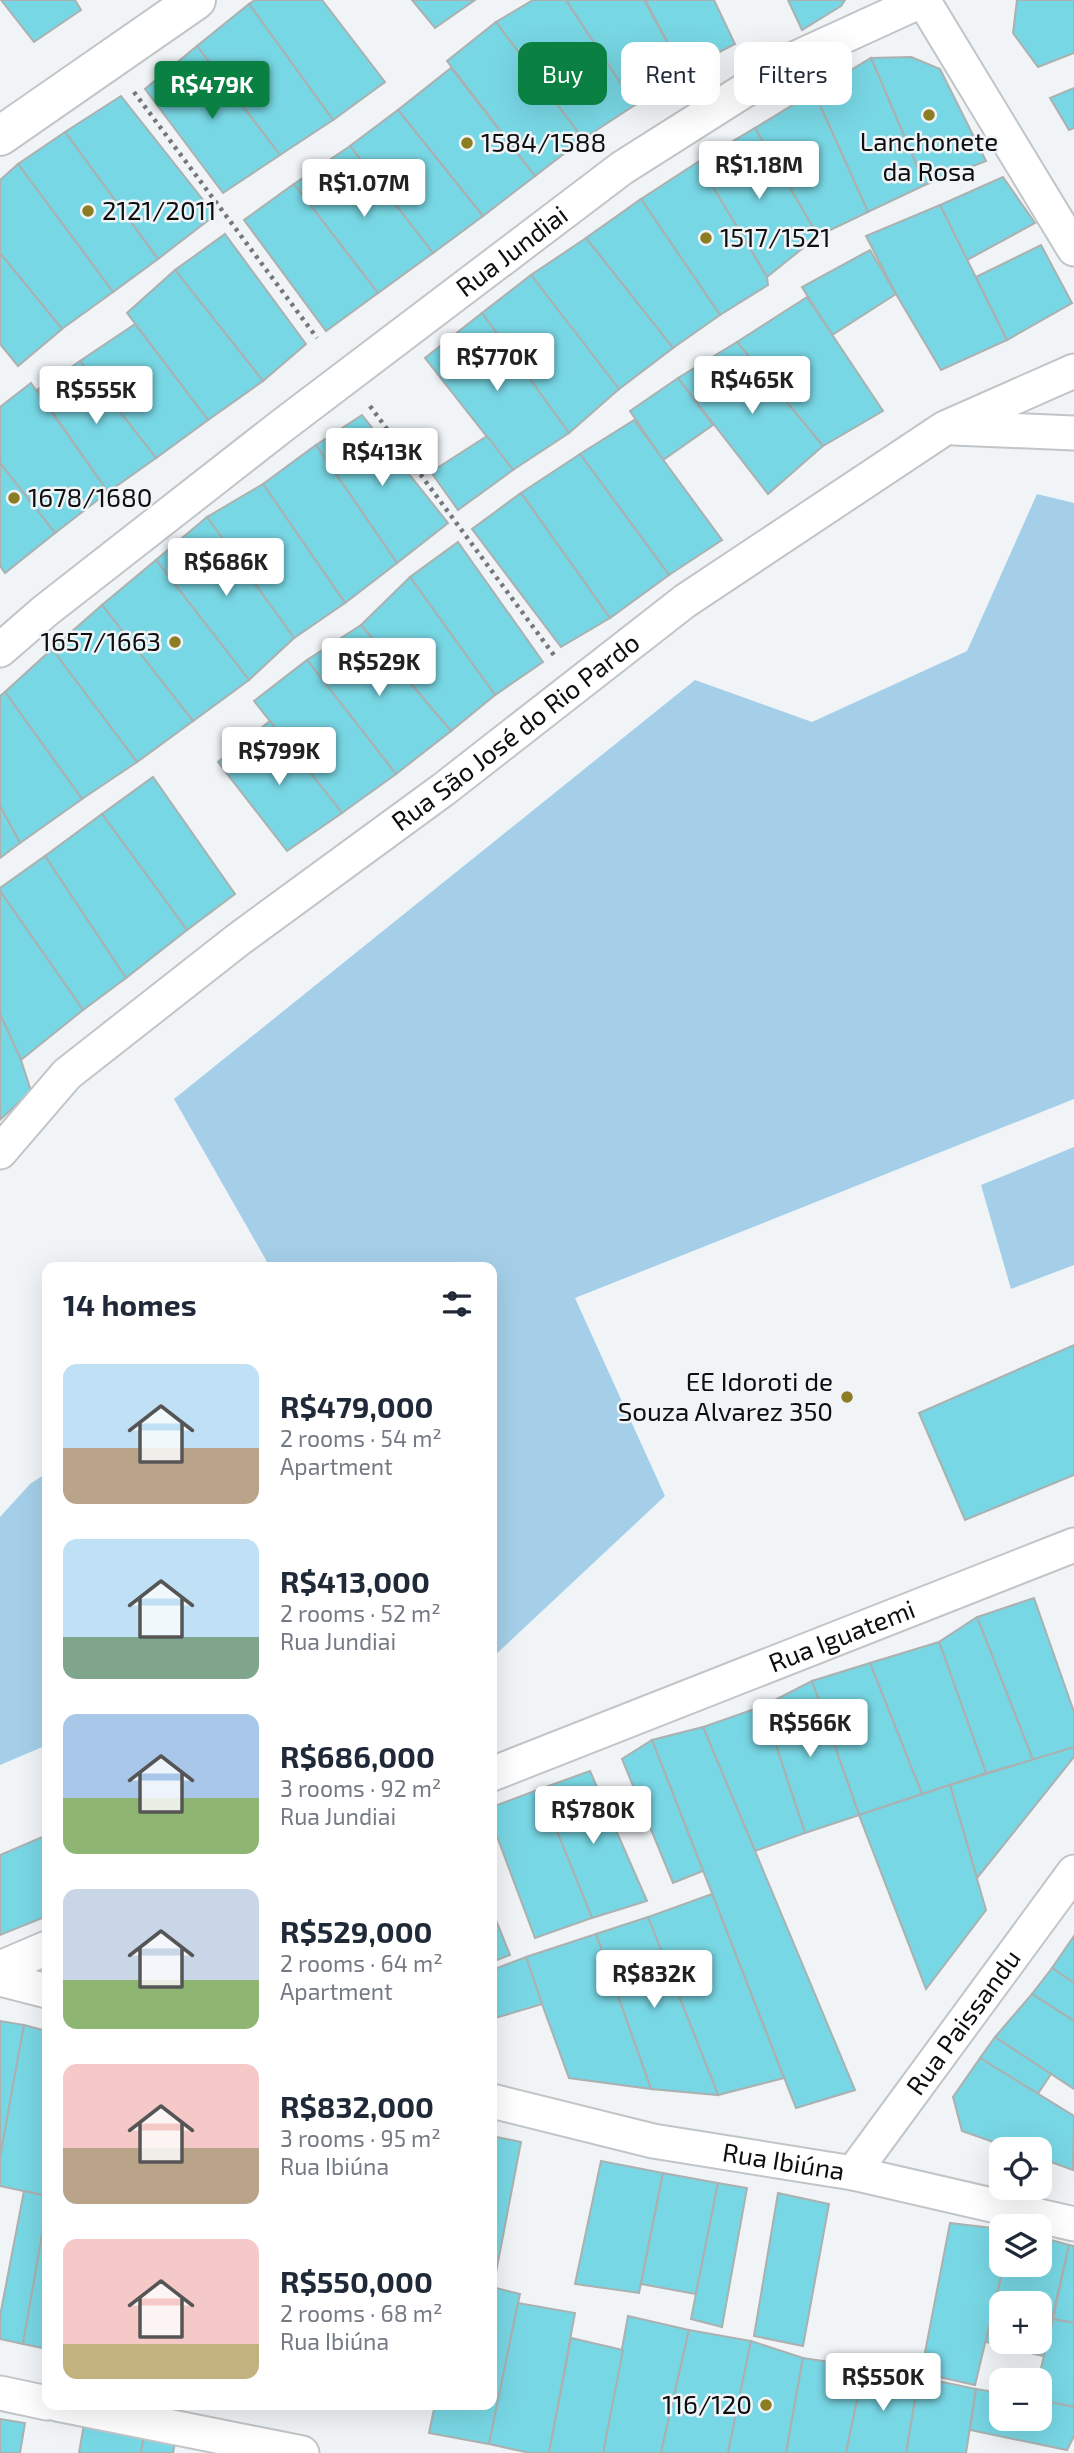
<!DOCTYPE html>
<meta charset="utf-8">
<style>
body{margin:0;font-family:"Exo 2",sans-serif;background:#f6f6f7;color:#1f2937;height:100vh;display:flex;flex-direction:column;font-size:26px;white-space:nowrap}
*{box-sizing:border-box;margin:0}
p{font-size:23px;color:#747a83}
.icon{flex:none;width:38px;height:38px;fill:none;stroke:currentColor;stroke-width:2;stroke-linecap:round;stroke-linejoin:round}
.map{position:relative;flex:1;overflow:hidden}
.details{position:absolute;left:42px;top:1262px;width:455px;height:1148px;display:flex;flex-direction:column;background:#fff;border-radius:14px;box-shadow:0 7px 28px #0002}
.details>*{flex:none}
.hud{position:absolute;left:518px;top:42px;width:450px;height:63px;display:flex;gap:14px}
.controls{position:absolute;left:989px;top:2137px;display:grid;gap:14px}
.controls a{display:grid;place-items:center;width:63px;height:63px;border-radius:14px;background:#fff;box-shadow:0 7px 28px #0002;font-size:35px}
.price{position:absolute;translate:-50% -60px;padding:0 16px;border-radius:7px;background:#fff;color:#222;font-size:23px;line-height:46px;filter:drop-shadow(0 2px 4px #0008)}
.price::after{content:'';position:absolute;left:50%;top:42px;width:21px;height:16px;margin-left:-10px;background:inherit;clip-path:polygon(0 0,100% 0,50% 100%)}
.price.selected{background:#0b8043;color:#fff}
ul{padding:0;list-style:none}
li{display:flex;align-items:center;gap:21px;height:175px;padding:0 21px}
li span{display:grid;place-items:center;flex:none;width:196px;height:140px;border-radius:14px;color:#555}
li>.icon{margin-inline-start:auto}
span .icon{width:84px;height:84px;fill:#fffc;stroke-width:1}
li b{font-size:30px}
h2{display:flex;justify-content:space-between;align-items:center;height:84px;padding:0 21px;font-size:30px}
.pill{padding:0 24px;border-radius:14px;background:#fff;box-shadow:0 7px 28px #0002;font-size:24px;line-height:63px}
.pill.selected{background:#0b8043;color:#fff}
.map>svg:first-child{display:block}
.green{fill:#a5cfe9}
.building{fill:#78d7e4;stroke:#abb0b0;stroke-width:2;fill-rule:evenodd}
.lines{fill:none;stroke-linecap:round;stroke-linejoin:round}
.street-casing{stroke:#c1c5c8;stroke-width:37}
.secondary-casing{stroke:#c1c5c8;stroke-width:42}
.path{stroke:#757779;stroke-width:4.5;stroke-dasharray:3.5 5;stroke-linecap:butt}
.street{stroke:#fff;stroke-width:33}
.secondary{stroke:#fff;stroke-width:38}
.poi-dot{fill:#8c7d23;stroke:#f0f4f6;stroke-width:2.5}
.labels{text-anchor:middle;stroke-width:5;stroke-linejoin:round;paint-order:stroke}
.poi-label{font-size:26px;fill:#0d0e0f;stroke:#f0f4f6;text-anchor:start}
.street-label{font-size:26px;fill:#0d0e0f;stroke:#f0f4f6}
</style>
<div class="map">
<svg width="1074" height="2453" viewBox="0 0 1074 2453">
<rect width="100%" height="100%" fill="#f0f4f6"/>
<g class="green">
<polygon points="1037,494 1074,503 1074,1099 575,1298 665,1496 492,1658 492,1267 270,1267 174,1099 695,680 812,722 967,651"/>
<polygon points="1074,1147 1074,1265 1011,1289 981,1185"/>
<polygon points="47,1473 47,1745 0,1765 0,1517 30,1484"/>
</g>
<g class="building">
<polygon points="1,0 75,0 81,10 34,42"/>
<polygon points="255,0 322,0 385,82 333,120 249,4"/>
<polygon points="412,0 475,0 435,28"/>
<polygon points="533,0 566,0 635,105 583,139 496,22"/>
<polygon points="566,0 644,0 683,71 635,105"/>
<polygon points="645,0 714,0 735,44 683,71"/>
<polygon points="788,0 845,0 841,6 802,30"/>
<polygon points="1017,0 1074,0 1074,53 1038,67 1013,33"/>
<polygon points="249,4 333,120 280,155 197,46"/>
<polygon points="496,22 583,139 535,176 447,61"/>
<polygon points="197,46 280,155 223,193 145,89"/>
<polygon points="911,57 940,69 986,161 925,185 871,58"/>
<polygon points="871,58 925,185 868,212 814,92"/>
<polygon points="451,68 535,176 483,216 398,110"/>
<polygon points="1074,88 1074,128 1069,130 1050,98"/>
<polygon points="814,92 868,212 818,236 755,128"/>
<polygon points="121,96 215,215 158,259 65,132"/>
<polygon points="398,110 483,216 433,253 350,146"/>
<polygon points="755,128 818,236 767,277 698,162"/>
<polygon points="65,132 158,259 113,292 18,164"/>
<polygon points="350,146 433,253 378,293 294,184"/>
<polygon points="698,162 767,277 768,285 720,315 641,199"/>
<polygon points="18,164 113,292 62,329 0,253 0,180"/>
<polygon points="1003,177 1035,223 967,260 940,205"/>
<polygon points="294,184 378,293 326,331 244,220"/>
<polygon points="641,199 720,315 673,348 586,238"/>
<polygon points="940,205 1007,340 941,370 896,294 866,236"/>
<polygon points="225,234 306,344 263,381 175,270"/>
<polygon points="586,238 673,348 619,389 531,275"/>
<polygon points="1041,245 1072,303 1007,340 976,277"/>
<polygon points="870,250 896,294 832,335 802,287"/>
<polygon points="0,253 62,329 18,366 0,344"/>
<polygon points="175,270 263,381 208,420 127,313"/>
<polygon points="531,275 619,389 569,433 482,313"/>
<polygon points="807,297 883,411 823,446 737,342"/>
<polygon points="482,313 569,433 513,470 425,358"/>
<polygon points="135,324 208,420 156,458 80,361"/>
<polygon points="737,342 823,446 768,494 678,378"/>
<polygon points="80,361 156,458 108,492 37,390"/>
<polygon points="678,378 713,425 663,460 630,411"/>
<polygon points="31,383 108,492 55,533 0,463 0,407"/>
<polygon points="362,415 448,523 397,563 316,445"/>
<polygon points="634,420 722,540 669,575 580,454"/>
<polygon points="487,436 513,470 458,510 431,472"/>
<polygon points="316,445 397,563 345,603 263,484"/>
<polygon points="580,454 669,575 610,618 521,493"/>
<polygon points="0,463 55,533 5,573 0,566"/>
<polygon points="263,484 345,603 294,638 207,517"/>
<polygon points="521,493 610,618 561,647 472,529"/>
<polygon points="207,517 294,638 249,680 156,560"/>
<polygon points="458,542 543,662 495,695 410,577"/>
<polygon points="156,560 249,680 193,721 102,605"/>
<polygon points="410,577 495,695 451,731 361,625"/>
<polygon points="102,605 193,721 137,762 52,649"/>
<polygon points="361,625 451,731 396,774 307,660"/>
<polygon points="52,649 137,762 82,799 5,692"/>
<polygon points="307,660 396,774 342,813 254,701"/>
<polygon points="5,692 82,799 20,843 0,806 0,696"/>
<polygon points="270,721 342,813 287,851 218,762"/>
<polygon points="153,777 235,894 187,930 102,814"/>
<polygon points="0,806 20,843 0,858"/>
<polygon points="102,814 187,930 126,978 45,856"/>
<polygon points="45,856 126,978 83,1010 0,891 0,888"/>
<polygon points="0,891 83,1010 21,1060 0,1014"/>
<polygon points="0,1014 21,1060 31,1091 0,1120"/>
<polygon points="1074,1345 1074,1475 965,1520 919,1413"/>
<polygon points="1034,1598 1074,1712 1074,1747 1033,1760 977,1617"/>
<polygon points="977,1617 1033,1760 986,1773 939,1642"/>
<polygon points="939,1642 986,1773 922,1794 870,1663"/>
<polygon points="870,1663 922,1794 859,1815 812,1681"/>
<polygon points="812,1681 859,1815 805,1833 763,1706"/>
<polygon points="763,1706 805,1833 755,1851 703,1727"/>
<polygon points="703,1727 755,1851 855,2090 796,2108 652,1740"/>
<polygon points="652,1740 703,1871 673,1883 622,1759"/>
<polygon points="1074,1747 1074,1757 977,1878 950,1785"/>
<polygon points="590,1771 647,1901 592,1918 540,1789"/>
<polygon points="950,1785 986,1910 926,1989 859,1815"/>
<polygon points="540,1789 592,1918 535,1938 492,1823 492,1807"/>
<polygon points="47,1835 47,1916 0,1935 0,1855"/>
<polygon points="712,1894 784,2078 718,2095 648,1917"/>
<polygon points="492,1910 510,1955 492,1962"/>
<polygon points="648,1917 718,2095 651,2089 596,1934"/>
<polygon points="596,1934 651,2089 569,2078 542,2004 526,1957"/>
<polygon points="1074,1936 1074,1983 1052,1968"/>
<polygon points="526,1957 542,2004 492,2019 492,1970"/>
<polygon points="1052,1968 1074,1983 1074,2021 1032,1994"/>
<polygon points="1032,1994 1074,2021 1074,2089 995,2037"/>
<polygon points="0,2021 24,2025 0,2158"/>
<polygon points="24,2025 47,2031 47,2196 0,2186 0,2158"/>
<polygon points="995,2037 1051,2074 1037,2095 980,2058"/>
<polygon points="980,2058 1074,2116 1073,2170 1040,2158 1040,2149 1013,2149 962,2131 953,2097"/>
<polygon points="492,2136 521,2142 493,2288 492,2287"/>
<polygon points="601,2161 663,2173 639,2293 575,2284"/>
<polygon points="663,2173 718,2183 696,2294 641,2284"/>
<polygon points="718,2183 747,2188 722,2327 691,2319"/>
<polygon points="24,2191 47,2196 47,2207 23,2344 0,2339 0,2316"/>
<polygon points="778,2193 829,2204 803,2346 754,2336"/>
<polygon points="47,2207 47,2349 23,2344"/>
<polygon points="950,2223 1001,2229 1001,2264 1004,2264 975,2385 921,2373"/>
<path d="M1040,2237L1069,2245L1043,2356L986,2342L1004,2264H1040ZM1001,2303H1040V2342H1001Z"/>
<polygon points="1069,2245 1074,2246 1074,2323 1053,2319"/>
<polygon points="492,2287 520,2294 489,2444 429,2433 435,2404 492,2404"/>
<polygon points="518,2303 575,2313 549,2453 530,2453 489,2444"/>
<polygon points="628,2316 689,2330 661,2453 603,2453"/>
<polygon points="1053,2319 1074,2323 1074,2407 1040,2400 1038,2380"/>
<polygon points="689,2330 751,2341 728,2453 661,2453"/>
<polygon points="571,2338 623,2350 603,2453 549,2453"/>
<polygon points="751,2341 803,2358 786,2453 728,2453"/>
<polygon points="803,2358 864,2367 846,2453 786,2453"/>
<polygon points="864,2367 919,2377 906,2453 846,2453"/>
<polygon points="919,2377 976,2389 966,2453 906,2453"/>
<polygon points="976,2389 1001,2393 1001,2418 1040,2418 1040,2400 1074,2407 1074,2436 1067,2450 970,2430"/>
<polygon points="0,2419 25,2423 20,2453 0,2453"/>
<polygon points="84,2424 144,2436 141,2453 79,2453"/>
<polygon points="144,2436 175,2443 173,2453 141,2453"/>
</g>
<g class="lines">
<defs>
<g id="street">
<polyline points="923,0 1074,249"/>
<polyline points="954,428 1074,433"/>
<path id="s1" d="M0,650L45,611L283,425L622,168L794,59L923,0"/>
<path id="s2" d="M0,1152L67,1074L239,939L444,789L685,601L945,428L1074,371"/>
<path id="s3" d="M492,1774L1074,1545"/>
<polyline points="0,1968 47,1948"/>
<polyline points="0,1979 47,1991"/>
<path id="s4" d="M492,2101L653,2141L853,2173L1074,2224"/>
<path id="s5" d="M853,2173L1074,1872"/>
<polyline points="0,2393 47,2403"/>
<polyline points="57,2404 302,2453"/>
</g>
<polyline id="secondary" points="0,136 196,0"/>
</defs>
<use href="#street" class="street-casing"/>
<use href="#secondary" class="secondary-casing"/>
<g class="path">
<polyline points="134,92 317,338"/>
<polyline points="370,406 556,658"/>
</g>
<use href="#street" class="street"/>
<use href="#secondary" class="secondary"/>
</g>
<g class="poi-dot">
<circle cx="929" cy="115" r="7"/>
<circle cx="467" cy="143" r="7"/>
<circle cx="88" cy="211" r="7"/>
<circle cx="706" cy="238" r="7"/>
<circle cx="14" cy="498" r="7"/>
<circle cx="175" cy="642" r="7"/>
<circle cx="847" cy="1397" r="7"/>
<circle cx="766" cy="2405" r="7"/>
</g>
<g class="labels">
<g class="poi-label">
<text x="929" y="151" text-anchor="middle">Lanchonete<tspan x="929" dy="30">da Rosa</tspan></text>
<text x="481" y="152">1584/1588</text>
<text x="102" y="220">2121/2011</text>
<text x="720" y="247">1517/1521</text>
<text x="28" y="507">1678/1680</text>
<text x="161" y="651" text-anchor="end">1657/1663</text>
<text x="833" y="1391" text-anchor="end">EE Idoroti de<tspan x="833" dy="30">Souza Alvarez 350</tspan></text>
<text x="752" y="2414" text-anchor="end">116/120</text>
</g>
<g class="street-label">
<text dy="9" stroke="none"><textPath href="#s1" startOffset="649">Rua Jundiai</textPath></text>
<text dy="9" stroke="none"><textPath href="#s2" startOffset="667">Rua São José do Rio Pardo</textPath></text>
<text dy="9" stroke="none"><textPath href="#s3" startOffset="376">Rua Iguatemi</textPath></text>
<text dy="9" stroke="none"><textPath href="#s5" startOffset="187">Rua Paissandu</textPath></text>
<text dy="9" stroke="none"><textPath href="#s4" startOffset="298">Rua Ibiúna</textPath></text>
</g>
</g>
</svg>
<div class="controls">
<a><svg class="icon" aria-label="locate" viewBox="0 0 24 24"><circle cx="12" cy="12" r="6"/><path d="M12 2v4M12 18v4M2 12h4M18 12h4"/></svg></a>
<a><svg class="icon" aria-label="layers" viewBox="0 0 24 24"><path d="M12 4l9 5-9 5-9-5zM3 14l9 5 9-5"/></svg></a>
<a>+</a>
<a>−</a>
</div>
<b class="price selected" style="left:212px;top:121px">R$479K</b>
<b class="price" style="left:759px;top:201px">R$1.18M</b>
<b class="price" style="left:364px;top:219px">R$1.07M</b>
<b class="price" style="left:497px;top:393px">R$770K</b>
<b class="price" style="left:752px;top:416px">R$465K</b>
<b class="price" style="left:96px;top:426px">R$555K</b>
<b class="price" style="left:382px;top:488px">R$413K</b>
<b class="price" style="left:226px;top:598px">R$686K</b>
<b class="price" style="left:379px;top:698px">R$529K</b>
<b class="price" style="left:279px;top:787px">R$799K</b>
<b class="price" style="left:810px;top:1759px">R$566K</b>
<b class="price" style="left:593px;top:1846px">R$780K</b>
<b class="price" style="left:654px;top:2010px">R$832K</b>
<b class="price" style="left:883px;top:2413px">R$550K</b>
<div class="hud">
<a class="pill selected">Buy</a>
<a class="pill">Rent</a>
<a class="pill">Filters</a>
</div>
<section class="details">
<h2>14 homes<svg class="icon" aria-label="filters" viewBox="0 0 24 24"><path d="M4 7h16M4 17h16"/><circle cx="9" cy="7" r="2"/><circle cx="15" cy="17" r="2"/></svg></h2>
<ul>
<li><span style="background:linear-gradient(#bfe0f5 60%,#b9a48a 0)"><svg class="icon" aria-label="home" viewBox="0 0 24 24"><path d="M3 11l9-7 9 7M6 9v11h12V9"/></svg></span><div><b>R$479,000</b><p>2 rooms · 54 m²</p><p>Apartment</p></div></li>
<li><span style="background:linear-gradient(#bfe0f5 70%,#7fa58c 0)"><svg class="icon" aria-label="home" viewBox="0 0 24 24"><path d="M3 11l9-7 9 7M6 9v11h12V9"/></svg></span><div><b>R$413,000</b><p>2 rooms · 52 m²</p><p>Rua Jundiai</p></div></li>
<li><span style="background:linear-gradient(#a9c7e8 60%,#8fb573 0)"><svg class="icon" aria-label="home" viewBox="0 0 24 24"><path d="M3 11l9-7 9 7M6 9v11h12V9"/></svg></span><div><b>R$686,000</b><p>3 rooms · 92 m²</p><p>Rua Jundiai</p></div></li>
<li><span style="background:linear-gradient(#c9d6e8 65%,#8fb573 0)"><svg class="icon" aria-label="home" viewBox="0 0 24 24"><path d="M3 11l9-7 9 7M6 9v11h12V9"/></svg></span><div><b>R$529,000</b><p>2 rooms · 64 m²</p><p>Apartment</p></div></li>
<li><span style="background:linear-gradient(#f6c9c9 60%,#b9a48a 0)"><svg class="icon" aria-label="home" viewBox="0 0 24 24"><path d="M3 11l9-7 9 7M6 9v11h12V9"/></svg></span><div><b>R$832,000</b><p>3 rooms · 95 m²</p><p>Rua Ibiúna</p></div></li>
<li><span style="background:linear-gradient(#f6c9c9 75%,#c2b280 0)"><svg class="icon" aria-label="home" viewBox="0 0 24 24"><path d="M3 11l9-7 9 7M6 9v11h12V9"/></svg></span><div><b>R$550,000</b><p>2 rooms · 68 m²</p><p>Rua Ibiúna</p></div></li>
</ul>
</section>
</div>
